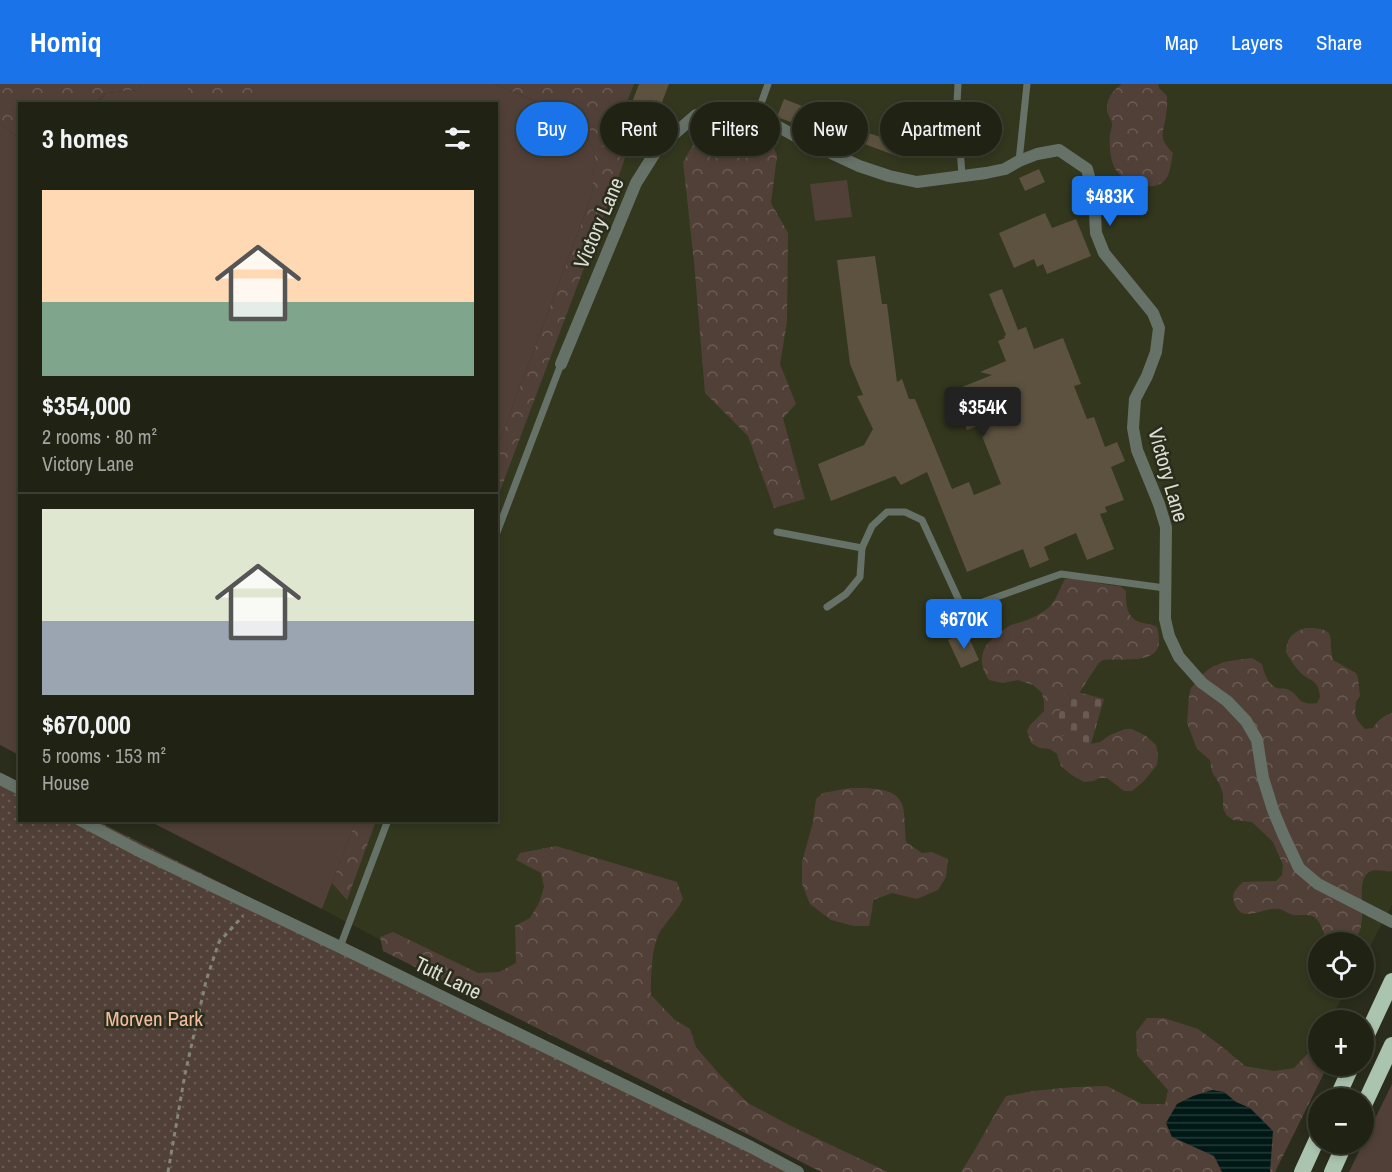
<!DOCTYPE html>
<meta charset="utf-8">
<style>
body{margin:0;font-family:"Archivo Narrow",sans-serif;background:#282a1d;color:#f1f3f6;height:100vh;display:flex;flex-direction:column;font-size:22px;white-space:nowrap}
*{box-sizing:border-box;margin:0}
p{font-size:20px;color:#a2a4a0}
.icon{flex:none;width:33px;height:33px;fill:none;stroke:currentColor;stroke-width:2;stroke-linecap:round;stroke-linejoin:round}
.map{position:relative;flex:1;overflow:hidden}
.drawer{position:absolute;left:18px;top:18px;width:480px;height:720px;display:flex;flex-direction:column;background:#202214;border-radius:0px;box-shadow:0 3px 9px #0003,0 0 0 2px #3d3f34}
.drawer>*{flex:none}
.top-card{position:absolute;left:516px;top:18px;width:570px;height:54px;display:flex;gap:12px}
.buttons{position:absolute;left:1308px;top:848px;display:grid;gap:12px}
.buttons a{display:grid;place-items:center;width:66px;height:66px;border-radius:50%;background:#202214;box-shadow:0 3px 9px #0003,0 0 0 2px #3d3f34;font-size:30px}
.price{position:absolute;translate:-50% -51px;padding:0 14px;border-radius:6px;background:#1a73e8;color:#fff;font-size:20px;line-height:39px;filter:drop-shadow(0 2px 3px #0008)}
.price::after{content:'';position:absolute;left:50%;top:36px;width:18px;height:14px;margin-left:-9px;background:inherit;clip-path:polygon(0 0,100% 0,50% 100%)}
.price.current{background:#222;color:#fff}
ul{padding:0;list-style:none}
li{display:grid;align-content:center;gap:12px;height:318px;padding:0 24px}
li+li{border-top:2px solid #3d3f34}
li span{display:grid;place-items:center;height:186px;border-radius:0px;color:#555}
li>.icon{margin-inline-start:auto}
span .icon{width:108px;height:108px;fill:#fffc;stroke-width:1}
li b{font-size:26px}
h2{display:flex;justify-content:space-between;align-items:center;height:72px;padding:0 24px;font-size:26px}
.chip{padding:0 21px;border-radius:27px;background:#202214;box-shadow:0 3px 9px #0003,0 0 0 2px #3d3f34;font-size:21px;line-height:54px}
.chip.current{background:#1a73e8;color:#fff}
header{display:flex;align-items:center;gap:36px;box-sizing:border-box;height:84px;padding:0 30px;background:#1a73e8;color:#fff}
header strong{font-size:28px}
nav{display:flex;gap:33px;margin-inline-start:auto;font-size:21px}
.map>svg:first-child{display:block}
.built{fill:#32371e}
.grass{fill:#514037}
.forest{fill:url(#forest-crowns)}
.cemetery{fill:url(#cemetery-stones)}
.park{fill:url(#park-dots)}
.water{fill:url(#water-rules)}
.building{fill:#5c523f}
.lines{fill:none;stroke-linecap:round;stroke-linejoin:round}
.path{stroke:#838576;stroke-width:3;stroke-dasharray:4.5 4.5;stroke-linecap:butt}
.service{stroke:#667167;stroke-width:7}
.minor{stroke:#667167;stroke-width:12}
.trunk{stroke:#aac4af;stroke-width:16}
.labels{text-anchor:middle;stroke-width:5;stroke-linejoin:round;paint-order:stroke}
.street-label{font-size:21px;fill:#dcded3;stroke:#2a2d1b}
.park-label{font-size:21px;fill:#f2bc9f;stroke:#2a2d1b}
</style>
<header>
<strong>Homiq</strong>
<nav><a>Map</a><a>Layers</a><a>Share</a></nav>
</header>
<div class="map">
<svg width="1392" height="1088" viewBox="0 0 1392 1088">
<defs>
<pattern id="forest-crowns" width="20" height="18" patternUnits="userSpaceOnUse" patternTransform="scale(1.5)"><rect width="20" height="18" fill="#514037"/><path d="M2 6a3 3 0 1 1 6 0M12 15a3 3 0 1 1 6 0" fill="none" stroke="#695b53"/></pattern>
<pattern id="cemetery-stones" width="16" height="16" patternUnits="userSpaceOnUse" patternTransform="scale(1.5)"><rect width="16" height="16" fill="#514037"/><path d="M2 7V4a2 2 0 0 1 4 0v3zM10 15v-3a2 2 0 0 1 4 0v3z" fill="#695b53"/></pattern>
<pattern id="park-dots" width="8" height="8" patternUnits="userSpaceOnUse" patternTransform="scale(1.5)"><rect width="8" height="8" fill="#514037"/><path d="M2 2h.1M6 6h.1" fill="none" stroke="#695b53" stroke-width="1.8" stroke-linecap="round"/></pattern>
<pattern id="water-rules" width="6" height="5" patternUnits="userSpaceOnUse" patternTransform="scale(1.5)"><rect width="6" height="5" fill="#001916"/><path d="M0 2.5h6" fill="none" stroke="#253a37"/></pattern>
</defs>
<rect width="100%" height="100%" fill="#2a2d1b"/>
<polygon class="built" points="582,0 1392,0 1392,821 1364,874 1364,858 1318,858 1318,903 1348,903 1330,936 1318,936 1318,958 1248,1088 860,1088 394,863 322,825 356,737 496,736 497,364 592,111"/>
<g class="grass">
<polygon points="141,0 494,0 543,20 582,40 595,69 592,111 497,364 496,20 95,20 107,9 137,6"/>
<polygon points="0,39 16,52 20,52 19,671 0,661"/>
<polygon points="847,96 852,133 815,137 810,100"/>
<polygon points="149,737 356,737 322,825"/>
<polygon points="1392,1000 1392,1088 1349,1088"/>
</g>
<g class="forest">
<polygon points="0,0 141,0 137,6 107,9 95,19 20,20 19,52 16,52 0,39"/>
<polygon points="188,0 255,0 249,19 188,20"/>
<polygon points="494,0 634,0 622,30 633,40 635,51 628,64 621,86 497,415 497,364 592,111 595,69 582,40 543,20"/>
<path d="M1122,0H1158L1159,4L1167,12C1167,19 1167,26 1166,32C1163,50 1158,54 1173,69C1171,77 1171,89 1165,96C1154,109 1124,100 1116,86C1110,78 1109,60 1110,50C1111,46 1112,43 1112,40C1112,36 1108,32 1107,27C1106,15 1113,6 1122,0Z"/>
<polygon points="720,45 760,52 772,59 777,72 771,119 788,149 787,238 780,280 796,320 783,334 805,415 774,424 748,352 705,309 694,178 683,78 700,49"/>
<path d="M1065,495C1084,494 1101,501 1120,502L1126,507C1126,521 1126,535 1143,539C1148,540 1152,540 1157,543C1169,584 1128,573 1103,576L1098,580L1078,611L1090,660L1100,658L1110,651L1125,645H1132L1146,652L1156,661L1158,671L1157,681L1144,697L1132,707H1124L1107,694H1099L1094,697L1084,698L1070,690L1061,682L1057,670L1050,665L1040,664L1031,659L1027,647L1030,641L1044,627V618L1042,609L1033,601L1018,596L1003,599L989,596C972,571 988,554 1011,541C1015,539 1020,539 1024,537C1031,535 1044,528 1049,523C1057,516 1059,505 1065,495Z"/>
<path d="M1306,544C1340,544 1327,554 1333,576L1356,589L1358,594L1360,612L1356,618L1355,629L1357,636L1365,645L1373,644C1377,637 1384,631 1392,629V787C1384,788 1376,784 1369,788C1348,801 1386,876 1325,851C1322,845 1319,834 1312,832C1306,830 1299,832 1293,831C1288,830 1284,826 1280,825C1264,822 1241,842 1234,818C1231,808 1237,804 1243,798L1276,797L1282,791L1283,781L1273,758L1252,738L1233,736L1226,731L1223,724V710L1219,699L1212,688L1210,676L1197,665L1187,639L1189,612L1191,604L1205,588L1212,583L1224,578L1243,575L1252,574L1262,580C1264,589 1268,601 1277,604C1280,605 1284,604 1287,605C1301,611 1296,622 1317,619L1320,613C1318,594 1311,599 1300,588C1295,583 1290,575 1286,568C1287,554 1292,548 1306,544Z"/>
<path d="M850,704C866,704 895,702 902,720C905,726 905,749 906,758L922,769L932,768L948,775L946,793L938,806L917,815L892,809L873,816L872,827L869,842H854L831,836L810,820L802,800V778L813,738L816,715L823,709Z"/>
<polygon points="356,737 376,737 347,816 332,799"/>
<path d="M556,762L677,798L683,815C677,827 668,836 661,846C651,862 651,893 651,911L675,936L690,945L696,963L720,991L748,1019L793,1043L888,1088H821L669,1010L383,867L380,853L393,848L478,889L499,888L516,879L515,842L530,834L539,819L544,803L541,789L516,776L520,769Z"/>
<path d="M1147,934H1164L1198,945L1220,961L1245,982L1274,987L1294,984L1309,968L1318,955V981H1328L1275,1088H961C977,1064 990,1037 1006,1012L1033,1007L1074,1003L1107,1002L1142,1020H1165L1168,1006L1137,971L1136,948Z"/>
</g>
<polygon class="cemetery" points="1066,605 1104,615 1091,660 1054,649"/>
<polygon class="park" points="0,688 19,698 20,736 97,737 798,1088 0,1088"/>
<polygon class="water" points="1212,1006 1224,1008 1236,1018 1250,1024 1273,1047 1270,1088 1222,1088 1214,1072 1172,1053 1166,1039 1177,1020 1193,1012"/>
<g class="building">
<polygon points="639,0 669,0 654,39 628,29"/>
<polygon points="784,15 836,35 829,52 777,33"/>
<polygon points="891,42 905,46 900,59 907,61 902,74 859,58 862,47 887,55"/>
<polygon points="1039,85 1045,98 1025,107 1019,94"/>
<polygon points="1045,129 1052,144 1076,135 1091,172 1047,190 1043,180 1037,183 1034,175 1014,184 999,149"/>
<polygon points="875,172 882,220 887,220 897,298 902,295 909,315 915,315 952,405 969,398 974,411 1001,400 978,342 967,346 952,307 992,291 980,288 1006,277 998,257 1005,254 1004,252 1006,251 989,210 1002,205 1018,246 1026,243 1034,265 1063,254 1081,300 1074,302 1087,335 1094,333 1105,363 1117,358 1125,377 1111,383 1124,416 1105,423 1107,428 1100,430 1114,465 1087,476 1076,449 1044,463 1049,476 1030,484 1023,465 967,488 927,388 901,401 895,392 831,417 818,380 864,361 873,345 857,312 863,311 850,280 837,176"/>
<polygon points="966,547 979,576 961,584 948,556"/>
</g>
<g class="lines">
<polyline class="path" points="168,1088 185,990 206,897 219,858 243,832"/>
<g class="service">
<polyline points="958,0 957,19 962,92"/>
<polyline points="757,31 768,0"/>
<polyline points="1019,77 1027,0"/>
<polyline points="777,448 862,464 872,442 887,428 905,428 922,436 963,525 1061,490 1165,504"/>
<polyline points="496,451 561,280"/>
<polyline points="827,523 846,510 860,493 862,464"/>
<polyline points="340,863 388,736"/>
</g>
<g class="minor">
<polyline points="561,280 636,99 658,64 696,31 723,25 757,31 797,53 859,82 889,92 917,98 986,89 1005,85 1019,77 1037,70 1059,66 1087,85 1094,112 1096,149 1104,169 1153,229 1159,244 1156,268 1147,292 1135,315 1133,344 1137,366 1159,420 1166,443 1165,535 1169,552 1179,573 1202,599 1227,617 1246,637 1257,656 1263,694 1273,726 1283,750 1299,784 1318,800 1392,838"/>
<polyline points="0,695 20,705"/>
<polyline points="80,736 141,768 340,863 751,1063 798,1088"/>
</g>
<g class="trunk">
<polyline points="1364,957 1392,897"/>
<polyline points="1337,1014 1352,981"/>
<polyline points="1364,1021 1392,961"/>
<polyline points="1302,1088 1318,1053"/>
<polyline points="1332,1088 1345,1059"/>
</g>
</g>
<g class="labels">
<g class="street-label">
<text transform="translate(599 139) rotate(-67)" y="7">Victory Lane</text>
<text transform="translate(1168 391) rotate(74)" y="7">Victory Lane</text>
<text transform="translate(448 894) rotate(26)" y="7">Tutt Lane</text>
</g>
<g class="park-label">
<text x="154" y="942">Morven Park</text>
</g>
</g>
</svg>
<div class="buttons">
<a><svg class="icon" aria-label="locate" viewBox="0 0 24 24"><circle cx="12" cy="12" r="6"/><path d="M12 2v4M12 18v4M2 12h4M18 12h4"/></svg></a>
<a>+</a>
<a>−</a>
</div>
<b class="price" style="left:1110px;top:143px">$483K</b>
<b class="price current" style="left:983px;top:354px">$354K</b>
<b class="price" style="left:964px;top:566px">$670K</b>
<div class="top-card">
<a class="chip current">Buy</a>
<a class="chip">Rent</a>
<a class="chip">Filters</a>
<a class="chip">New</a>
<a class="chip">Apartment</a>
</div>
<section class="drawer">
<h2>3 homes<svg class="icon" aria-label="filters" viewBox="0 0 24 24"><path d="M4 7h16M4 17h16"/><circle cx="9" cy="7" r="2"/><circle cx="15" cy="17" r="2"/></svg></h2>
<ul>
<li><span style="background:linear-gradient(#ffd9b3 60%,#7fa58c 0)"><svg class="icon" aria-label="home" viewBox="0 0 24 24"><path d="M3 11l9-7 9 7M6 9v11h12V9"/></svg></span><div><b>$354,000</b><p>2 rooms · 80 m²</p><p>Victory Lane</p></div></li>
<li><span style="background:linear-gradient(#dfe7d0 60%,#9aa5b1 0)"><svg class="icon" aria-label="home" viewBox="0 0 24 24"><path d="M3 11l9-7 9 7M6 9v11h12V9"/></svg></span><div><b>$670,000</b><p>5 rooms · 153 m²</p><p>House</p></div></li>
</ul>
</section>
</div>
